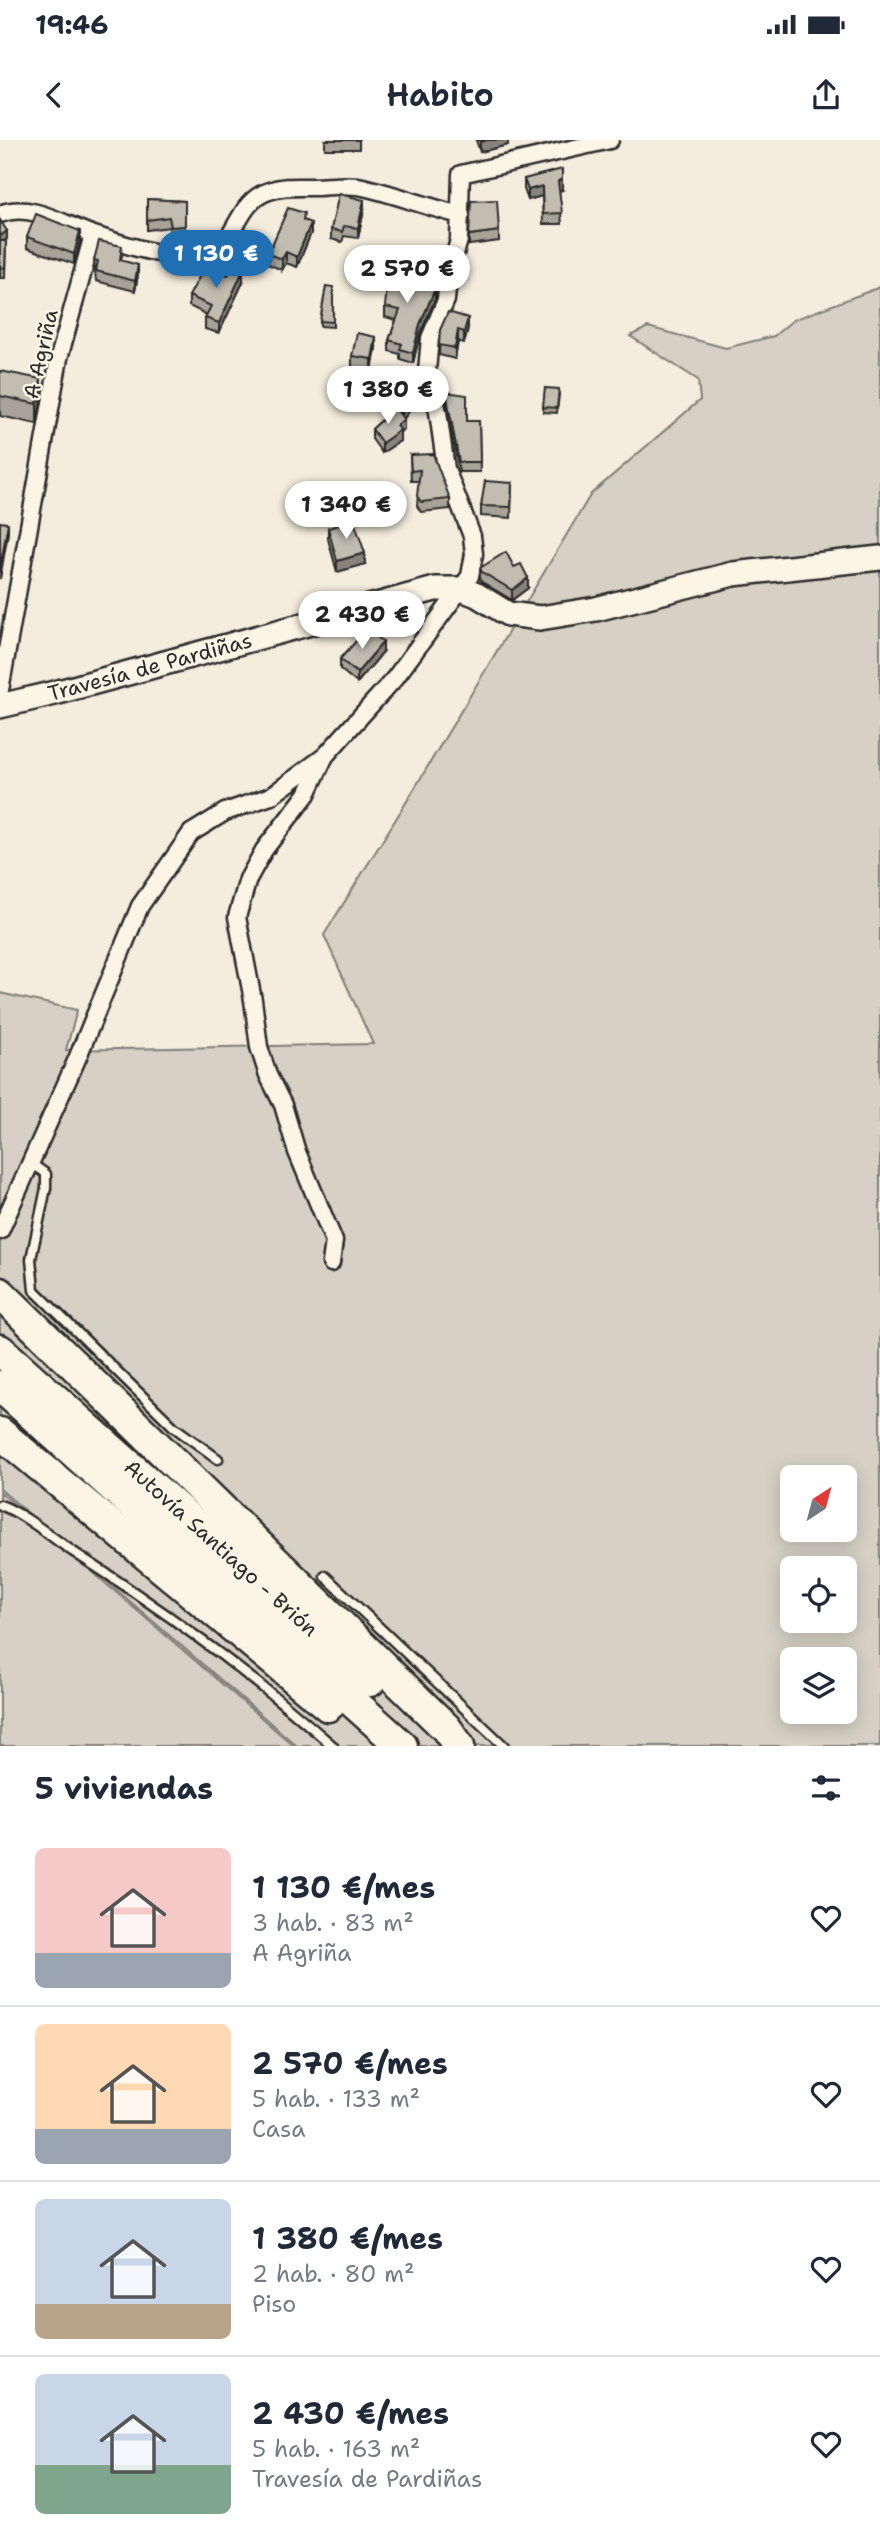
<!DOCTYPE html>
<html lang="es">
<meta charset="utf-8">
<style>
body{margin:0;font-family:"Shantell Sans",sans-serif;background:#f2f2f3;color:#1f2937;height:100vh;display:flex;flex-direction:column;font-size:26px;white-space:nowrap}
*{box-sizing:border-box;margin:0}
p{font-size:23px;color:#747a83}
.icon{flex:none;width:38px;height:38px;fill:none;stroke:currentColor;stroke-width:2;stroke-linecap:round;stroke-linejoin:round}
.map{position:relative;height:1606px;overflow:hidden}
.sheet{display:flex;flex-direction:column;background:#fff;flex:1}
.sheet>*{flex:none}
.needle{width:46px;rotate:36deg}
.tools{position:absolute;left:780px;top:1325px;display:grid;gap:14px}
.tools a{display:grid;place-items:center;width:77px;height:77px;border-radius:10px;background:#fff;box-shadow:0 4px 18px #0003;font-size:35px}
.price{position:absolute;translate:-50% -60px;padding:0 16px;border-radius:24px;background:#fff;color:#222;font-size:23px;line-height:46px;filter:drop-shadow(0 2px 4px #0008)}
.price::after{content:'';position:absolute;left:50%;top:42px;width:21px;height:16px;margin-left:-10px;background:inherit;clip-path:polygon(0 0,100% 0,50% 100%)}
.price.selected{background:#1f6fb2;color:#fff}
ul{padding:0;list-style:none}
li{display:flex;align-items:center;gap:21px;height:175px;padding:0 35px}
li+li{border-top:2px solid #e0e1e3}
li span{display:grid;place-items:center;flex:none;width:196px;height:140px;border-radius:10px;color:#555}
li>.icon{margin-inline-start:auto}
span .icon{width:84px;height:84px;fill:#fffc;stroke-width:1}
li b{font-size:30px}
h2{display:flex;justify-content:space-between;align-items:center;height:84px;padding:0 35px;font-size:30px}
.status{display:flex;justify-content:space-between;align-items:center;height:49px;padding:0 35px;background:#fff;direction:ltr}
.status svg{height:19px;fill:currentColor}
header{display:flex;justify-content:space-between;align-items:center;height:91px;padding:0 35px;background:#fff;font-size:32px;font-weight:600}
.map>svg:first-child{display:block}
.green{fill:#d6d1c4;stroke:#807e78;stroke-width:2;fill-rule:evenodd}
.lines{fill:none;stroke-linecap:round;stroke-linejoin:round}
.lane-casing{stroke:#2b2b2b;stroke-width:13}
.street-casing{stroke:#2b2b2b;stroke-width:21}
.secondary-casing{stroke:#2b2b2b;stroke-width:28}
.highway-casing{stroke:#2b2b2b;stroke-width:35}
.lane{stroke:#fcf5e5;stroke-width:8}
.street{stroke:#fcf5e5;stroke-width:16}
.secondary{stroke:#fcf5e5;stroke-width:23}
.highway{stroke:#fcf5e5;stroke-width:30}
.wall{fill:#a7a398;stroke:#2b2b2b;stroke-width:2}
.shaded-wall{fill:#88847c;stroke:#2b2b2b;stroke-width:2}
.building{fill:#c2bdb1;stroke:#2b2b2b;stroke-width:2}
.labels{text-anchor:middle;stroke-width:5;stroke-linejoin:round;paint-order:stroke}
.street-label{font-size:21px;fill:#2b2b2b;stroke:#fcf5e5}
</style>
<div class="status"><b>19:46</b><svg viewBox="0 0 49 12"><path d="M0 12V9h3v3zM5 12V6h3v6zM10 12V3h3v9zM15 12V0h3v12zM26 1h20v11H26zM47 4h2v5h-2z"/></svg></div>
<header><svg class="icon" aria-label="back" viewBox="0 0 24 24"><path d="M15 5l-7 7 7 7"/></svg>Habito<svg class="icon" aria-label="share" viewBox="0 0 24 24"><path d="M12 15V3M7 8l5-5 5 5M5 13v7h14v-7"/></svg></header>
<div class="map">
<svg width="880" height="1606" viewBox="0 0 880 1606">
<rect width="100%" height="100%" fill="#f4edde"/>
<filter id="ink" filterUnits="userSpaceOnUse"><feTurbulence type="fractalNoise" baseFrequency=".0143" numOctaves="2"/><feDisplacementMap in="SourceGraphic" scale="14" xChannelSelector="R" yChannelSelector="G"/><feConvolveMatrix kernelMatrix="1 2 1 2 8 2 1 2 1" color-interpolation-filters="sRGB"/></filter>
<g filter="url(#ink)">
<g class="green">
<path d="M880,147V1606H297L0,1349V853L77,870L66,910L373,904L324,795L407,661L591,354L700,260L698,240L630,196L648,187L726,208L774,196L793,180ZM793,1337H845V1390H793ZM793,1428H845V1480H793ZM793,1519H845V1572H793Z"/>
<polygon points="0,1352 294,1606 0,1606"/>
</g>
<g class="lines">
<defs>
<g id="lane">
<polyline points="32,1024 46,1034 46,1048 31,1119 34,1150 174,1287 218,1319"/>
<path d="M0,1365C21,1372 53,1398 72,1411C163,1469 252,1535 333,1606"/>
<polyline points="325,1436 504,1606"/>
</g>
<g id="street">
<path d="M0,74C30,62 63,84 91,94C122,104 157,115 189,118C238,123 229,64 269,51C282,46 296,47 311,47C326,47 344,44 358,46C393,53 426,67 461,75"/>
<polyline points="0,550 59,218 93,95"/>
<polyline points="324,618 307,654 264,710 248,739 237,777 253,860 259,907 268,935 283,965 297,1012 334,1101 331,1123"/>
<polyline points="0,1091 77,919 140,766 191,693 225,672 271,656 325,616 395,538 470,436 474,414 472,396 446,329 438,272 427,231 430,198 446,160 448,138 459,100 461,34 610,0"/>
</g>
<polyline id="secondary" points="0,566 55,553 435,449 461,449 477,455 508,474 540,478 596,469 733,434 880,418"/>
<g id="highway">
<polyline points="0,1153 446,1588 459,1606"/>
<polyline points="0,1210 370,1541"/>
<polyline points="0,1246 402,1606"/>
<polyline points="0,1293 328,1566"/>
</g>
</defs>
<use href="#lane" class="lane-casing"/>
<use href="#street" class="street-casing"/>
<use href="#secondary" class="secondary-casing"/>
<use href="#highway" class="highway-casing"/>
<use href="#lane" class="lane"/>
<use href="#street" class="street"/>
<use href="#secondary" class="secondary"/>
<use href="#highway" class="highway"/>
</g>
<g class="wall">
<rect x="325" y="0" width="34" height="9"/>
<polygon points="476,0 508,0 508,5 480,12"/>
<polygon points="524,39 562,50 559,51 562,84 543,84 542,56 528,60 524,49"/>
<polygon points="147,59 185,61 185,96 171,97 169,87 147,90"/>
<polygon points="364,70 358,98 344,96 342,102 331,99 331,89"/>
<polygon points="0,80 7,99 4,101 6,101 5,138 0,138"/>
<polygon points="304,80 311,93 297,127 286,123 282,130 268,124 268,114"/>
<polygon points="499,91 499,101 469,105 469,95"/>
<polygon points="27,97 80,101 74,124 27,108"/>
<polygon points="122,116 121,120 138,135 135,151 96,141 94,120"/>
<polygon points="418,140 417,142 435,159 420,194 413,223 400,219 400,214 389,211 389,200 396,180 385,177 385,167"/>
<polygon points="243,142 219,193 205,189 205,178 207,175 189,166 189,156"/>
<polygon points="333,147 333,187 320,186 320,181"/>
<polygon points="468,188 464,203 458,201 455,219 439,215 440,190"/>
<polygon points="376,208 372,230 352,227 352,216"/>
<polygon points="0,231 41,259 37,284 0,276"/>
<polygon points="545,248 559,254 557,273 543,272"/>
<polygon points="446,252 467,281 479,281 480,332 459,332 446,262"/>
<polygon points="418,259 403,279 404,289 400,292 400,301 382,313 372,299 372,289 391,272 388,270 388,260"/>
<polygon points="410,315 450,359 450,369 421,372 417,366 419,341 411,341"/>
<polygon points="512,343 511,378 481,376 481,366"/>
<polygon points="328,388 365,424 337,432 328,399"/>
<polygon points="480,428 528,448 512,460 482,442 480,438"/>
<polygon points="383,512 357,543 340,529 340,519"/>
</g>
<g class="shaded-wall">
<polygon points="487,0 508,0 508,5 480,12 480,2"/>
<polygon points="562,39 562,50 558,51 558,41"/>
<polygon points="542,46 542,56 528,60 528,50"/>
<polygon points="364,60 364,70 358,98 358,88"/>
<polygon points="311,83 311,93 297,127 297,117"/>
<polygon points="7,91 7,99 0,103 0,96"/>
<polygon points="80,91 80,101 74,124 74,114"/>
<polygon points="286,112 286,123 282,130 282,119"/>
<polygon points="138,125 138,135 135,151 135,141"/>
<polygon points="418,129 418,140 414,151 414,141"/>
<polygon points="243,131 243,142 219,193 219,183"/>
<polygon points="435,149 435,159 420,194 413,223 413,213 420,184"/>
<polygon points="468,178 468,188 464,203 464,192"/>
<polygon points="458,190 458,201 455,219 455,208"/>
<polygon points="376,197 376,208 372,230 372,219"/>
<polygon points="41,239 41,259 37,284 37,264"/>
<polygon points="418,248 418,259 403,280 404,279 404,289 400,292 400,301 382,313 382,303 397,285 402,280 402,270"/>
<polygon points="8,383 8,393 0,439 0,429"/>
<polygon points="365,413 365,424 337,432 337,421"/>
<polygon points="528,438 528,448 512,460 512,450"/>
<polygon points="383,502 383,512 357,543 357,533"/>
</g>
<g class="building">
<polygon points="562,29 562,39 558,41 562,73 543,74 542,46 528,50 524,39"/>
<polygon points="339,54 364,60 358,88 344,86 342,92 331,89"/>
<polygon points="147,59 185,61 185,86 171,87 169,77 147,80"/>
<polygon points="497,60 499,91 469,95 471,61"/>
<polygon points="288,68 304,73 303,80 311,83 297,117 286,112 282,119 268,114"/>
<polygon points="36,74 80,91 74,114 27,97"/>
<polygon points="0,80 7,91 0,96"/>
<polygon points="0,101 6,101 5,128 0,127"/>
<polygon points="99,101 122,106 120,120 138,125 135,141 96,131 98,121 94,120"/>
<polygon points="232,125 243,131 219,183 205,178 211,166 189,156 205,126 228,135"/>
<polygon points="389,125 418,129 414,141 435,149 420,184 413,213 400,209 402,204 389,200 400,170 385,167"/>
<polygon points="326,146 333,147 333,182 320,181"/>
<polygon points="448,172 468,178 464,192 458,190 455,208 439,205 440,190"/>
<polygon points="357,193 376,197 372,219 352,216"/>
<polygon points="0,231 41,239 37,264 0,256"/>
<polygon points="404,240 418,248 402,270 388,260"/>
<polygon points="545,248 559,249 557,268 543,267"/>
<polygon points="446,252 467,255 467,281 479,281 480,322 459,322"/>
<polygon points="395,268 404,279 397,285 400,290 382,303 372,289"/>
<polygon points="433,314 450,359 421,362 417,356 420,330 411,331 410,315"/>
<polygon points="485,341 512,343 511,367 481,366"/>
<polygon points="354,381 365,413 337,421 328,388"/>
<polygon points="0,382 8,383 0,429"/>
<polygon points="506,412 514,427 521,424 528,438 512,450 482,432 480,428"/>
<polygon points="368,488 383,502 357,533 340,519"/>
</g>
</g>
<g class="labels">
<g class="street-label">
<text transform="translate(41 214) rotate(-77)" y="7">A Agriña</text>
<text transform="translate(150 527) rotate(-15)" y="7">Travesía de Pardiñas</text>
<text transform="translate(221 1408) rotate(42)" y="7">Autovía Santiago - Brión</text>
</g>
</g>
</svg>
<div class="tools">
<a><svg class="needle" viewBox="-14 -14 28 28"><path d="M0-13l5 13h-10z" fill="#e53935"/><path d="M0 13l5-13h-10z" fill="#747a83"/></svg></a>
<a><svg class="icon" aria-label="locate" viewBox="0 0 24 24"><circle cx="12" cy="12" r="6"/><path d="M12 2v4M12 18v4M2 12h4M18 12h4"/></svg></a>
<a><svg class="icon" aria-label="layers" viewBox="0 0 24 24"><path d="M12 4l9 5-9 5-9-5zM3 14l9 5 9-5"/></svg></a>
</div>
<b class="price selected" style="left:216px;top:150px">1 130 €</b>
<b class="price" style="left:407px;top:165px">2 570 €</b>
<b class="price" style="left:388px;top:286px">1 380 €</b>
<b class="price" style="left:346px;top:401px">1 340 €</b>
<b class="price" style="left:362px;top:511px">2 430 €</b>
</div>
<section class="sheet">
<h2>5 viviendas<svg class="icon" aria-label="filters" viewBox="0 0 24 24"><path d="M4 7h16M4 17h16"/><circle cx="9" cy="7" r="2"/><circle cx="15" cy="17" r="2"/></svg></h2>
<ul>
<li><span style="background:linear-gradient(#f6c9c9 75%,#9aa5b1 0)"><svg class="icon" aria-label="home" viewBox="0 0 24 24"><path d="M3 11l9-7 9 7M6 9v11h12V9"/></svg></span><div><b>1 130 €/mes</b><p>3 hab. · 83 m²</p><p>A Agriña</p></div><svg class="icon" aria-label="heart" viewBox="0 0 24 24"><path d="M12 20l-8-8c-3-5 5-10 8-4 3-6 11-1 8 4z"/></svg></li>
<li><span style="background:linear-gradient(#ffd9b3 75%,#9aa5b1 0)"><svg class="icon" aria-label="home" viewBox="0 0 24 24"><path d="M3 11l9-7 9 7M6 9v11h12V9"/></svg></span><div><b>2 570 €/mes</b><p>5 hab. · 133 m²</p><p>Casa</p></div><svg class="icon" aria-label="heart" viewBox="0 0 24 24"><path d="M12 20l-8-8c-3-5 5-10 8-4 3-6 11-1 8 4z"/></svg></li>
<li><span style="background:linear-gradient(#c9d6e8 75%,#b9a48a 0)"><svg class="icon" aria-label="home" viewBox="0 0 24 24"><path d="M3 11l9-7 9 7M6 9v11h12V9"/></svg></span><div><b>1 380 €/mes</b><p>2 hab. · 80 m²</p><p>Piso</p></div><svg class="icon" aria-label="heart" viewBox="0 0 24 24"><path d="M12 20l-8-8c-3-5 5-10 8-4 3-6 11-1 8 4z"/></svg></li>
<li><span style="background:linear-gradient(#c9d6e8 65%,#7fa58c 0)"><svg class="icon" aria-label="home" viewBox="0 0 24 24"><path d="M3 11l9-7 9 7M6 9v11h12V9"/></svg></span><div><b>2 430 €/mes</b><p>5 hab. · 163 m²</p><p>Travesía de Pardiñas</p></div><svg class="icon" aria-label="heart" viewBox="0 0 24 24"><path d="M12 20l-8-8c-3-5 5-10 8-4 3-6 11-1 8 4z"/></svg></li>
</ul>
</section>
